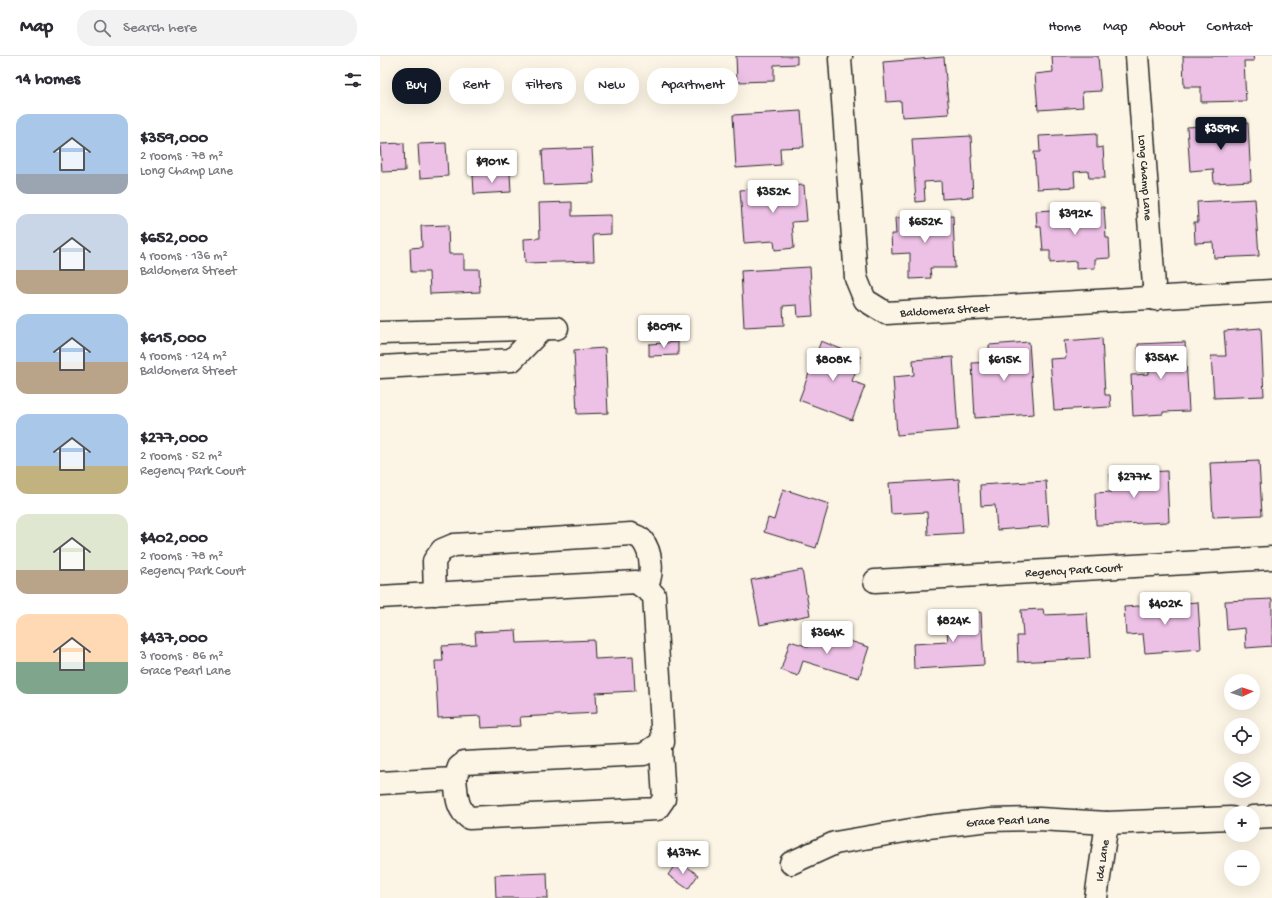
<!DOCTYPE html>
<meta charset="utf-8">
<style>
body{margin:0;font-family:"Gochi Hand",sans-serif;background:#f2f2f3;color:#2b2b33;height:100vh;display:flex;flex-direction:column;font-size:15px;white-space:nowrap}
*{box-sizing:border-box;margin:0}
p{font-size:13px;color:#7c7c81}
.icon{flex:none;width:22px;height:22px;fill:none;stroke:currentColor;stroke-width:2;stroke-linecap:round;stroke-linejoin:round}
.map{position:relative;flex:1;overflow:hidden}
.side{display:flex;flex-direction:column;background:#fff;width:380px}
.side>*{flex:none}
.banner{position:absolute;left:12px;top:12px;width:380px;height:36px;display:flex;gap:8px}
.needle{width:26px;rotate:87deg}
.tools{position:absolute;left:844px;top:618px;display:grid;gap:8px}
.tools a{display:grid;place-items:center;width:36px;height:36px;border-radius:50%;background:#fff;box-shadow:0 4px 16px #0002;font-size:20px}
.price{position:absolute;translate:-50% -34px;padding:0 9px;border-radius:4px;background:#fff;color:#222;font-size:13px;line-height:26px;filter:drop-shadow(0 1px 2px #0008)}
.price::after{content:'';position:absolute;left:50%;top:24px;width:12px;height:9px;margin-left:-6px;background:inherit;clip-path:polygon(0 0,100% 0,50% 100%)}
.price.selected{background:#111827;color:#fff}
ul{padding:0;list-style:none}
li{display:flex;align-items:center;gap:12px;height:100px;padding:0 16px}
li span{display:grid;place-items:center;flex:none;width:112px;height:80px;border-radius:12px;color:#555}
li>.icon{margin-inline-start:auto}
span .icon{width:48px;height:48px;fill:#fffc;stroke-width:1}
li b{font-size:17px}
h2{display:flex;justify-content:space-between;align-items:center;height:48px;padding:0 16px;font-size:17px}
.chip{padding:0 14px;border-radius:16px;background:#fff;box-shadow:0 4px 16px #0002;font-size:14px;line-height:36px}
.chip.selected{background:#111827;color:#fff}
header{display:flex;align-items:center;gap:24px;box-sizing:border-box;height:56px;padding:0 20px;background:#fff;border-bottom:1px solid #e1e1e2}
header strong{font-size:19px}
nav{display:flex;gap:22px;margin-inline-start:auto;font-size:14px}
.search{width:280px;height:36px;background:#f2f2f3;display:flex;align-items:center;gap:10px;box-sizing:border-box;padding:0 14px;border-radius:16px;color:#7c7c81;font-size:15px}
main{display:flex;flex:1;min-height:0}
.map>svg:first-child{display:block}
.building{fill:#edc0e6;stroke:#2b2b2b}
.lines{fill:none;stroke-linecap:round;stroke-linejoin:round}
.minor-casing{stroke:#2b2b2b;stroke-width:25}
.minor{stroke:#fcf5e5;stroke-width:22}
.labels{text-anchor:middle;stroke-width:3.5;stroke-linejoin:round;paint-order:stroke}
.street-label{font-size:12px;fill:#2b2b2b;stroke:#fcf5e5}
</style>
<header>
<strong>Map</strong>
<div class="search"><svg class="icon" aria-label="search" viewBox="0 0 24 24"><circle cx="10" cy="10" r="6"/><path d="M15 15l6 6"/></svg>Search here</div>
<nav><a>Home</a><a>Map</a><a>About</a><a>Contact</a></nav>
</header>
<main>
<section class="side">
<h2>14 homes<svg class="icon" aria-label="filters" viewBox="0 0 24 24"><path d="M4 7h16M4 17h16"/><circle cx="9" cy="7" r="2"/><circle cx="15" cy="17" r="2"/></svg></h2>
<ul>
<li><span style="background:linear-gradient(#a9c7e8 75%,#9aa5b1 0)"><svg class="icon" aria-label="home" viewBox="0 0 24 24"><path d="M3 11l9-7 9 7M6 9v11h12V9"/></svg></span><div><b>$359,000</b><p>2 rooms · 78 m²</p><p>Long Champ Lane</p></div></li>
<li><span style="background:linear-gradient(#c9d6e8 70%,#b9a48a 0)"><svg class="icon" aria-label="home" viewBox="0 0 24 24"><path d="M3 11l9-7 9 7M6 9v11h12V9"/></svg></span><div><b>$652,000</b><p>4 rooms · 136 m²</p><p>Baldomera Street</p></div></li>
<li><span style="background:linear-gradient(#a9c7e8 60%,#b9a48a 0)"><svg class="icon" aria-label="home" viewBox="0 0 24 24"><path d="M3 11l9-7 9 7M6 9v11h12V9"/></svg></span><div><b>$615,000</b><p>4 rooms · 124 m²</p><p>Baldomera Street</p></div></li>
<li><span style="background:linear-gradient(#a9c7e8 65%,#c2b280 0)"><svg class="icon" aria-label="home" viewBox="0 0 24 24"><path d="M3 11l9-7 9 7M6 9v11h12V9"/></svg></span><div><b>$277,000</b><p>2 rooms · 52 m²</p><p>Regency Park Court</p></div></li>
<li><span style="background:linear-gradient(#dfe7d0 70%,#b9a48a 0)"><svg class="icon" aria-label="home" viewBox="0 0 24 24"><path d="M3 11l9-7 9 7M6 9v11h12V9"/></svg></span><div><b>$402,000</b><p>2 rooms · 78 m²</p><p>Regency Park Court</p></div></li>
<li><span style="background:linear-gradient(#ffd9b3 60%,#7fa58c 0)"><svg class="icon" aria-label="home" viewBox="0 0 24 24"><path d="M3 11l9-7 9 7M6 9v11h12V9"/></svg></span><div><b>$437,000</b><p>3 rooms · 86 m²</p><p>Grace Pearl Lane</p></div></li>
</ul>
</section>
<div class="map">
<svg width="892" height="842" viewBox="0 0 892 842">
<rect width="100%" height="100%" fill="#fcf5e5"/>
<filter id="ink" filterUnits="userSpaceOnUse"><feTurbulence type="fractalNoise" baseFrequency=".025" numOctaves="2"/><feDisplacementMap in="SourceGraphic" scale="8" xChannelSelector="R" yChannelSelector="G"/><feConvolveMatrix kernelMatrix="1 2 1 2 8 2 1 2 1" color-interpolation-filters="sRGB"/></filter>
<g filter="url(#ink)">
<g class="building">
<polygon points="356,0 417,0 417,8 394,9 394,25 357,26"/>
<polygon points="672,0 718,0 721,35 702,36 703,51 658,54 655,18 673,16"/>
<polygon points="803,0 873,0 874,5 864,5 866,45 821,46 821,31 804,31"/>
<polygon points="564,1 569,58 522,61 521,45 506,46 503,6"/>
<polygon points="421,55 424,91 400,92 401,109 356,112 353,59"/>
<polygon points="868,67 871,125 834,127 833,113 810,115 807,71"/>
<polygon points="717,77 717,92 723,91 725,122 709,122 708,115 694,116 695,131 657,133 654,96 660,96 659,80"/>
<polygon points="591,80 592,101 591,101 593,141 562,143 561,125 544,126 545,145 536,146 532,83"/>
<polygon points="24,87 25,115 2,116 0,88"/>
<polygon points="66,87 68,120 40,122 38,88"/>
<polygon points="212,92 214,127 164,129 162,94"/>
<polygon points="130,117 131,136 94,138 93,119"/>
<polygon points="424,129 427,165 412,166 414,192 395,194 394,185 364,187 360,134"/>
<polygon points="875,143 879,200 834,202 833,186 815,187 814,166 818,166 817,146"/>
<polygon points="192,146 192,160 231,159 231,178 213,179 214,205 145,207 144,183 160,182 159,147"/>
<polygon points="724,151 726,182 729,182 730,202 715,203 715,212 696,213 696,205 670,207 670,195 663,195 661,171 657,171 656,155"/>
<polygon points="573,160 575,212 550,212 551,222 530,223 530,197 512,198 511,178 516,178 515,162"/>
<polygon points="68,169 69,198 84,198 84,213 99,213 100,236 50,238 49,216 31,216 30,192 42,191 41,170"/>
<polygon points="430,211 433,260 418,261 417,249 403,250 404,269 364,271 361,215"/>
<polygon points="881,272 884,340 834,342 831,300 846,300 844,275"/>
<polygon points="722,282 725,339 730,339 731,351 674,354 670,303 686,302 684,285"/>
<polygon points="441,285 481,301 472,325 485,330 472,364 419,344"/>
<polygon points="298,286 298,299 269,300 269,288"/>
<polygon points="649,286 654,358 595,362 592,307 610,306 609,289"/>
<polygon points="805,286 809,355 783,356 783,358 753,360 751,319 769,318 769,305 759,305 758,288"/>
<polygon points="225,292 228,357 197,358 194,294"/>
<polygon points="573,301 578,374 517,379 513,321 534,319 533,304"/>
<polygon points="879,405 882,459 833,461 830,407"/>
<polygon points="787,415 789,466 716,469 715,437 731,436 730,418"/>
<polygon points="579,423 583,477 548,479 547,456 511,458 509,427"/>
<polygon points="666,425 669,470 617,474 615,449 601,450 600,429"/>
<polygon points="403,433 449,448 436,492 384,476 388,462 394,464"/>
<polygon points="422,514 430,559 380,569 371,524"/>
<polygon points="892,543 892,590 866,592 865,572 847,574 845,545"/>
<polygon points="818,546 821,593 765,597 763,578 746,579 744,551"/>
<polygon points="663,553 664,559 707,557 710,602 638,606 637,580 643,580 641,554"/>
<polygon points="601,556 604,609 534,613 533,588 568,586 567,574 555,575 554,559"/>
<polygon points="136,574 137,587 214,584 215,603 253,601 255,635 216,637 217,657 140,661 141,670 102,672 101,660 58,662 55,605 63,605 62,590 96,588 95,576"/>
<polygon points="434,574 489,591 479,622 423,605 418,620 401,614 410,585 429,591"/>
<polygon points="298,804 318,819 308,833 288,819"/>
<polygon points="167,817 168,842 116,842 115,819"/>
</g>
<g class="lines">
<defs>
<g id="minor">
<path id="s1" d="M461,0L460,3L476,222L485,244L506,257L892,235"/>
<path id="s2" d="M757,0L775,243"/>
<polyline points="0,277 177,272"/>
<polyline points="0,311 132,304 162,273"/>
<path id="s3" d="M495,525L892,502"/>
<path d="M55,538L54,505L62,494L74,489L251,478C255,480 260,481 262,484C272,496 274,520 265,532"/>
<polyline points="0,541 256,526 274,539 283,686 264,698 84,707 79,711 75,723 0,727"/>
<path d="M75,723C77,738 76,753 89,762L277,753L284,743L281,694L278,689"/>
<polyline points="873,761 892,760"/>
<path id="s4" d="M411,807L455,787L548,771L610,764L659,763L727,767L851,762"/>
<path id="s5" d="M716,842L727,767"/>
</g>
</defs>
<use href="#minor" class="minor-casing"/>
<use href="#minor" class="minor"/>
</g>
</g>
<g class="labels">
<g class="street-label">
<text dy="4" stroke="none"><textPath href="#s2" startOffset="122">Long Champ Lane</textPath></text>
<text dy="4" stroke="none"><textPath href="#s1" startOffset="330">Baldomera Street</textPath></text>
<text dy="4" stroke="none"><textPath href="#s3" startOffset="199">Regency Park Court</textPath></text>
<text dy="4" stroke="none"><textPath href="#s4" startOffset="223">Grace Pearl Lane</textPath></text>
<text dy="4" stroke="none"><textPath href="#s5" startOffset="38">Ida Lane</textPath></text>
</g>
</g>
</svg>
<div class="tools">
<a><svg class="needle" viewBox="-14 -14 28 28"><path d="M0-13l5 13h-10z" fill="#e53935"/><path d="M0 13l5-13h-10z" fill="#7c7c81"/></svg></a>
<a><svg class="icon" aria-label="locate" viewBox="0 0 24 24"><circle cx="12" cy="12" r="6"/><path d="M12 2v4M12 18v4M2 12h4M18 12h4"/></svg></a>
<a><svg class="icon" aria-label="layers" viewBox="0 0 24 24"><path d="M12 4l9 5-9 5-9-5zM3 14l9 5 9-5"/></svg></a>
<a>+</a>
<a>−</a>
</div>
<b class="price selected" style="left:841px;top:95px">$359K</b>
<b class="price" style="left:112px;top:128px">$901K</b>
<b class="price" style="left:393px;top:158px">$352K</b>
<b class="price" style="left:695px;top:180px">$392K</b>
<b class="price" style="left:545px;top:188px">$652K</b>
<b class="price" style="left:284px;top:293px">$809K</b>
<b class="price" style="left:781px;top:324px">$354K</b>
<b class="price" style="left:453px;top:326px">$808K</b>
<b class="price" style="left:624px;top:326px">$615K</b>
<b class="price" style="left:754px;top:443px">$277K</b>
<b class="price" style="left:785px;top:570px">$402K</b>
<b class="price" style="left:573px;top:587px">$824K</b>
<b class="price" style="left:447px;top:599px">$364K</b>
<b class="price" style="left:303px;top:819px">$437K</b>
<div class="banner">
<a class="chip selected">Buy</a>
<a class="chip">Rent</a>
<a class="chip">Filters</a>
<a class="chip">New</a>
<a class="chip">Apartment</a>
</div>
</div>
</main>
